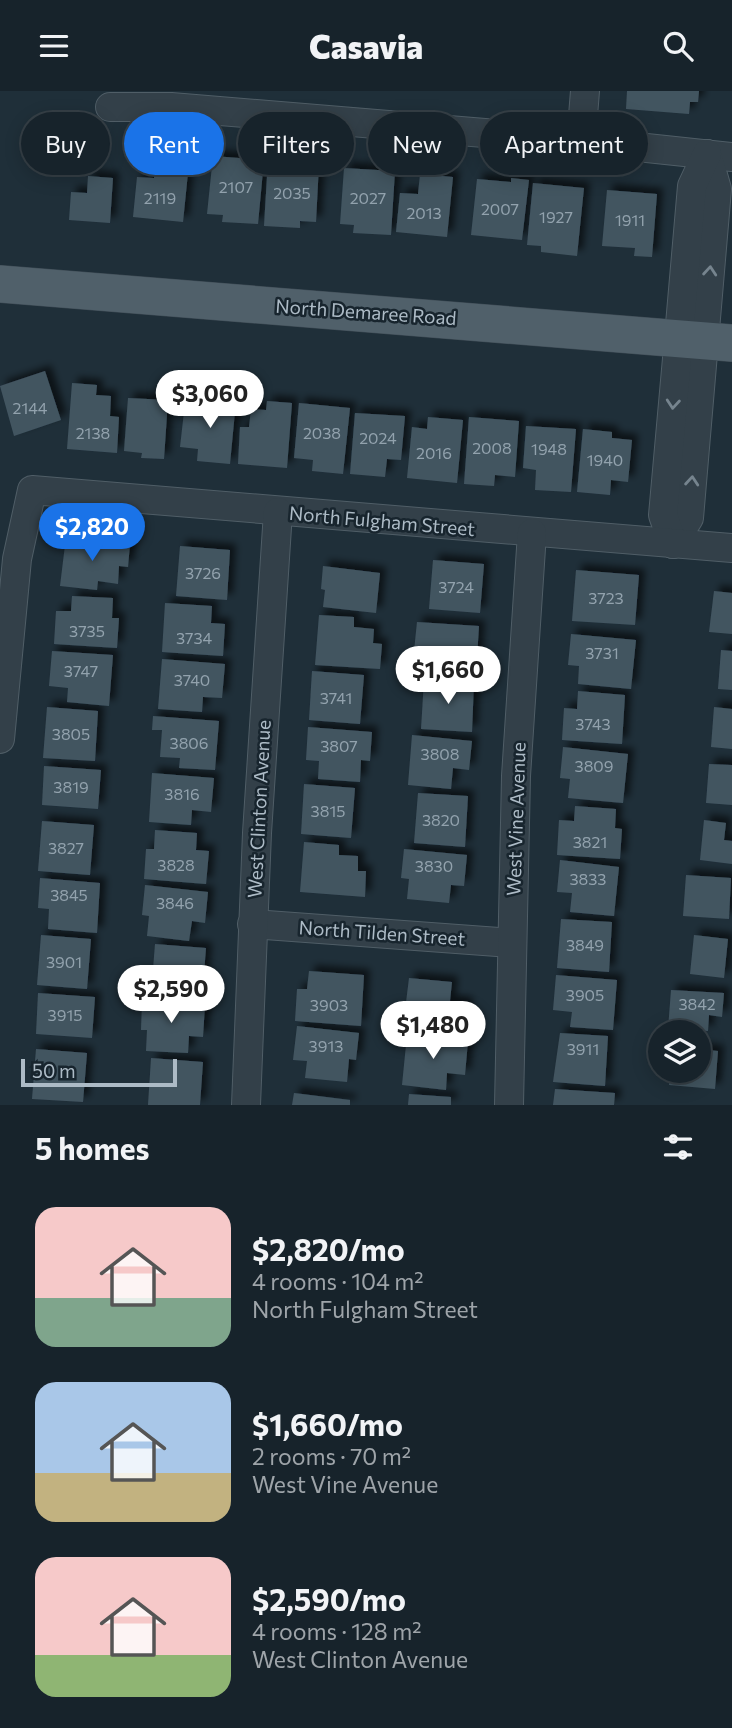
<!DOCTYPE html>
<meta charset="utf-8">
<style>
body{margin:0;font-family:Commissioner,sans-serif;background:#202b33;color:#f1f3f6;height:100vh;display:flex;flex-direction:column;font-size:26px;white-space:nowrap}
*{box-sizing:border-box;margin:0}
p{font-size:23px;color:#9ea4a9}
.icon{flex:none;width:38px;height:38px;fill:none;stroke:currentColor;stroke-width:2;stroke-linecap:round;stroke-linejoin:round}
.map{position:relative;height:1014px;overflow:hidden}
.panel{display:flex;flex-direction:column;background:#17232b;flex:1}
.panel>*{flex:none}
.hud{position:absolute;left:21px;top:21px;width:691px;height:63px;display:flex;gap:14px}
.fabs{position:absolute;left:648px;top:929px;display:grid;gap:14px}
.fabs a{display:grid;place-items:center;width:63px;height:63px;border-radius:50%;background:#17232b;box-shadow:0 4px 18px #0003,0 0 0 2px #364047;font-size:35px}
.scale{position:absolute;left:21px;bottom:18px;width:156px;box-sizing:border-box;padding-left:7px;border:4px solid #adbbc6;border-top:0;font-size:19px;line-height:24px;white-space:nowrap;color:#adbbc6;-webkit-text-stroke:5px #18252e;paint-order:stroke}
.price{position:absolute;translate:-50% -60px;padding:0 16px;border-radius:24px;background:#fff;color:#222;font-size:23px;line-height:46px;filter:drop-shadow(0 2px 4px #0008)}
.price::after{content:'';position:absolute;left:50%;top:42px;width:21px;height:16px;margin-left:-10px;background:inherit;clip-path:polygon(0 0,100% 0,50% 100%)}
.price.on{background:#1a73e8;color:#fff}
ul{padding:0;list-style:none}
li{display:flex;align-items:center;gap:21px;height:175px;padding:0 35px}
li span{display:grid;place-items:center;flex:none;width:196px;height:140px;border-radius:21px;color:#555}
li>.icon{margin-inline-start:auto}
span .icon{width:84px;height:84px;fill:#fffc;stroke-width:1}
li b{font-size:30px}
h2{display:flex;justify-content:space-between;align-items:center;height:84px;padding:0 35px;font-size:30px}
.tag{padding:0 24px;border-radius:32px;background:#17232b;box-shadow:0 4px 18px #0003,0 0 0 2px #364047;font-size:24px;line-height:63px}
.tag.on{background:#1a73e8;color:#fff}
header{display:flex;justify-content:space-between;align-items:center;height:91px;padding:0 35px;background:#17232b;font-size:32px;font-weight:800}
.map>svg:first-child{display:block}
.building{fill:#425561;filter:url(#shadow)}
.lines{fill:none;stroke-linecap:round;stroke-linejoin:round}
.minor-casing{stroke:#505e67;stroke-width:30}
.major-casing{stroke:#3f4c56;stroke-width:38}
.minor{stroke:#334049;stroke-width:28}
.major{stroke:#50606a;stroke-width:37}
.oneway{stroke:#76848e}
.labels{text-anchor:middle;stroke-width:5;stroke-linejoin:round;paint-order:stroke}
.number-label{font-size:16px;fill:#92a2ad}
.street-label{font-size:19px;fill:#adbbc6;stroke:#18252e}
</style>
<header><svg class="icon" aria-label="menu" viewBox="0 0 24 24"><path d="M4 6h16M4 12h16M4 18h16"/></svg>Casavia<svg class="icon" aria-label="search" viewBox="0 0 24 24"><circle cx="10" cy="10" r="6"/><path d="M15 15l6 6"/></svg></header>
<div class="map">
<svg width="732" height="1014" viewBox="0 0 732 1014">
<defs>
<filter id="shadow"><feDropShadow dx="6" dy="-6" stdDeviation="3.5" flood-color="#0009"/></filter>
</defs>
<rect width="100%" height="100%" fill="#1f2f39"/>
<g class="building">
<polygon points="627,0 699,0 698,11 690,11 689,23 626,18"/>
<polygon points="213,65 264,69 258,133 222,131 223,124 207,123"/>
<polygon points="156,68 189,72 183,131 133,126 137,86 154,87"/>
<polygon points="268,69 319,73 316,131 300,130 300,137 264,135"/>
<polygon points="344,77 395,80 391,144 353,142 354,134 340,133"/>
<polygon points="420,83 453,86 447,146 396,141 400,102 418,103"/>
<polygon points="88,85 113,87 110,132 69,129 71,101 87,102"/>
<polygon points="511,87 529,89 522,149 471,144 477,88 511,91"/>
<polygon points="533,92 584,97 577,165 541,161 541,155 527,154"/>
<polygon points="607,99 657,103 652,166 634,165 635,157 602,155"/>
<polygon points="45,280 61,329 14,345 0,295"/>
<polygon points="72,292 97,294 96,304 111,305 110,325 119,326 117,362 67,358"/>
<polygon points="128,307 168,309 164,368 141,367 142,362 124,360"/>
<polygon points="206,308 236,310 230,373 197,370 198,358 180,356 185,312 205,314"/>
<polygon points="267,310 292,312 287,377 238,373 240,336 249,336 251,318 266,319"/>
<polygon points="299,312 350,317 343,383 312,380 313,369 294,367"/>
<polygon points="355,322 405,325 401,369 387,368 385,386 350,383"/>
<polygon points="428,326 463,329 457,392 407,387 412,336 427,338"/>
<polygon points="469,326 519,330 515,386 495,384 494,395 464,393"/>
<polygon points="526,335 576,338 571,401 535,399 536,379 523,377"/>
<polygon points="583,338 612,341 612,347 632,349 628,391 611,389 610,404 577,401"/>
<polygon points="66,446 130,453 128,476 119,475 118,493 98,490 97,499 60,495"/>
<polygon points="180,455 230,459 227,509 176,505"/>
<polygon points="433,469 484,473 480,522 429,518"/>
<polygon points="323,475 380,482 376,522 323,516 325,499 321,498"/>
<polygon points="576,479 639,484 635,534 572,530"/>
<polygon points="714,500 732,502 732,543 709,541"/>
<polygon points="72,505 113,507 112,527 119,527 117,557 54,553 56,520 71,520"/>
<polygon points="165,512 212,515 211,532 225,533 223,565 162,561"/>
<polygon points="319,524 354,526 354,536 374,538 373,552 382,553 380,578 315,574"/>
<polygon points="417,531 479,535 477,567 464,566 462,584 420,581 421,561 414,560"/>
<polygon points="571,543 636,549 631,598 578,593 579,575 568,574"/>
<polygon points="721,559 732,560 732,599 718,598"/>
<polygon points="52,560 113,564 109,615 67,611 68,597 49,595"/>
<polygon points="162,568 225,573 222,607 203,606 202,621 158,618"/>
<polygon points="312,580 364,584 360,633 309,629"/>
<polygon points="424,589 474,591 472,641 421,638"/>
<polygon points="578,600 625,604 622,653 562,649 564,617 577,618"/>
<polygon points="47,616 98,620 95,670 43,667"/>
<polygon points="714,616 732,618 732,658 711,656"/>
<polygon points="153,625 219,630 215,679 179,677 180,667 160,666 162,639 152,639"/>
<polygon points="308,636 372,641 370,670 361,669 360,691 318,688 319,670 306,669"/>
<polygon points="412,644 472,650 469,679 453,677 451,698 408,694"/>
<polygon points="563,656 628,663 623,712 568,707 570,688 560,687"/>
<polygon points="709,673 732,674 732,714 706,712"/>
<polygon points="44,675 101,679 98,718 42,714"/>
<polygon points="152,682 214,687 211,721 192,719 191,734 149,731"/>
<polygon points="304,693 355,697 351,747 301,743"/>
<polygon points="418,702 468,705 465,756 414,752"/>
<polygon points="575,715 616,718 615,737 622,738 620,768 557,764 559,729 574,730"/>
<polygon points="704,729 726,732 724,749 732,750 732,773 700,769"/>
<polygon points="42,730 94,734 90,784 38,780"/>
<polygon points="155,739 197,742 196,759 209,760 206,793 144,788 146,758 154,758"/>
<polygon points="304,751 339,754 339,764 358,765 358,780 366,780 365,806 300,801"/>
<polygon points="404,758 467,764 464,795 451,794 449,812 407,808 409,788 401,787"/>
<polygon points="560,769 619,776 614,825 570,821 572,802 557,801"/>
<polygon points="686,784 731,787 729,828 683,825"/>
<polygon points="40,787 100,792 97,842 48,838 49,818 38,817"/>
<polygon points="145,794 208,801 205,832 192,830 189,850 147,845 149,825 142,824"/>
<polygon points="561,828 612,831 609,881 557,877"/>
<polygon points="41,844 91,848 87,898 37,894"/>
<polygon points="694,844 728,848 724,887 690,883"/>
<polygon points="155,853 206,857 202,907 151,904"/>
<polygon points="309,880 364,884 361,935 295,930 297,898 307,898"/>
<polygon points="556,884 617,889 613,939 570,936 572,921 553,919"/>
<polygon points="409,887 452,891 450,910 467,912 463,943 403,936"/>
<polygon points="671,899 724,902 722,926 709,924 708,940 668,938"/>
<polygon points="38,902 95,906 92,947 36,943"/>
<polygon points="142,910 205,914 203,946 189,945 188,962 146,960 147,939 141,939"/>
<polygon points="297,935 359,942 356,969 349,968 347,991 305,987 307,970 293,969"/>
<polygon points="560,942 608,945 605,995 553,991"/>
<polygon points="407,944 468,950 465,984 447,982 446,999 402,994"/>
<polygon points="36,958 87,962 83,1011 32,1008"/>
<polygon points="698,958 718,960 715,998 669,994 671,980 698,980"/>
<polygon points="151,967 203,971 200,1014 148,1014"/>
<polygon points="555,998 615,1002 614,1014 553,1014"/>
<polygon points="294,1002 350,1009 350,1014 292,1014"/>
<polygon points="409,1003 451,1006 451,1014 408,1014"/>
</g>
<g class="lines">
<defs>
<g id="minor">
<polyline points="110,16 171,16 581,50 732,66"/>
<polyline points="581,50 585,0"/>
<polyline points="673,453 689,427 717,98 707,63"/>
<polyline points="673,453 663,424 679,245 692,95 707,63"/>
<polyline points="0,648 17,468 32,399 732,457"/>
<polyline points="252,833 512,852"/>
<polyline points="246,1014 257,742 278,421"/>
<polyline points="509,1014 516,685 532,442"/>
</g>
<polyline id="major" points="0,193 732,252"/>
</defs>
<use href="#minor" class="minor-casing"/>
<use href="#major" class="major-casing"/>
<use href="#minor" class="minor"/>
<use href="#major" class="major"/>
</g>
<defs><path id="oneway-chevron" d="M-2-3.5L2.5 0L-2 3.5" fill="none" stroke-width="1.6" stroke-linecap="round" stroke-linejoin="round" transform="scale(1.75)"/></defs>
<g class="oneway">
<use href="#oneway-chevron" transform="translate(710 180) rotate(-85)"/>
<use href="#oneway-chevron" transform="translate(673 313) rotate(95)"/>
<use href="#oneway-chevron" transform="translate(692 390) rotate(-85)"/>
</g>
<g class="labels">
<g class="number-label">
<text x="236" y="102">2107</text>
<text x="292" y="108">2035</text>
<text x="160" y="113">2119</text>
<text x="368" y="113">2027</text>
<text x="500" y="124">2007</text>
<text x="424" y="128">2013</text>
<text x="556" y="132">1927</text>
<text x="630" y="135">1911</text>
<text x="30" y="323">2144</text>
<text x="93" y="348">2138</text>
<text x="322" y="348">2038</text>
<text x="378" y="353">2024</text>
<text x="492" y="363">2008</text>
<text x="549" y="364">1948</text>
<text x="434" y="368">2016</text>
<text x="605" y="375">1940</text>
<text x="203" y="488">3726</text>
<text x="456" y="502">3724</text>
<text x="606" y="513">3723</text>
<text x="87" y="546">3735</text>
<text x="194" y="553">3734</text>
<text x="602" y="568">3731</text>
<text x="81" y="586">3747</text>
<text x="192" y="595">3740</text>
<text x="336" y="613">3741</text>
<text x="593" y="639">3743</text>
<text x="71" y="649">3805</text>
<text x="189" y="658">3806</text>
<text x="339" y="661">3807</text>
<text x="440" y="669">3808</text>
<text x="594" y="681">3809</text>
<text x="71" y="702">3819</text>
<text x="182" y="709">3816</text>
<text x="328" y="726">3815</text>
<text x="441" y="735">3820</text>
<text x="590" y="757">3821</text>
<text x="66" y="763">3827</text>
<text x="176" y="780">3828</text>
<text x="434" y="781">3830</text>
<text x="588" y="794">3833</text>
<text x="69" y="810">3845</text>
<text x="175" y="818">3846</text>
<text x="585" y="860">3849</text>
<text x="64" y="877">3901</text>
<text x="585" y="910">3905</text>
<text x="697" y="919">3842</text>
<text x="329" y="920">3903</text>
<text x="65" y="930">3915</text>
<text x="326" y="961">3913</text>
<text x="583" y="964">3911</text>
</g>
<g class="street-label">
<text transform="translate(366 221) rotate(4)" y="7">North Demaree Road</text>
<text transform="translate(382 430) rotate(5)" y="7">North Fulgham Street</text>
<text transform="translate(259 718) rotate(-87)" y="7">West Clinton Avenue</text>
<text transform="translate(516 728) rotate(-88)" y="7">West Vine Avenue</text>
<text transform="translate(382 842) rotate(4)" y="7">North Tilden Street</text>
</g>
</g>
</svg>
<div class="fabs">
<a><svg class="icon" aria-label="layers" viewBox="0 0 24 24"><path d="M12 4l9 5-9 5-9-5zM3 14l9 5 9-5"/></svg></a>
</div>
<div class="scale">50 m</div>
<b class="price" style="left:210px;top:339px">$3,060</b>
<b class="price on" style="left:92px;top:472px">$2,820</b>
<b class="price" style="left:448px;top:615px">$1,660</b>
<b class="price" style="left:171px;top:934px">$2,590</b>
<b class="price" style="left:433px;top:970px">$1,480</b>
<div class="hud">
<a class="tag">Buy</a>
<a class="tag on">Rent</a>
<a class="tag">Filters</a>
<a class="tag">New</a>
<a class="tag">Apartment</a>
</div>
</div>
<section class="panel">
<h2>5 homes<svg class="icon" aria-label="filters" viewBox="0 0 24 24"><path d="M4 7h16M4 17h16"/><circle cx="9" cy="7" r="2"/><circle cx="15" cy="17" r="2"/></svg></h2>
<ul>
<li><span style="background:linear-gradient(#f6c9c9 65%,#7fa58c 0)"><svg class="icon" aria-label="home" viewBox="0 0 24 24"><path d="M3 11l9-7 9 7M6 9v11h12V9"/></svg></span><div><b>$2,820/mo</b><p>4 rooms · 104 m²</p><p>North Fulgham Street</p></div></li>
<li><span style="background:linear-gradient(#a9c7e8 65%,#c2b280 0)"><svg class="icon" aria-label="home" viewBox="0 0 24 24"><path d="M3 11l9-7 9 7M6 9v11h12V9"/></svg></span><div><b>$1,660/mo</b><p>2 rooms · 70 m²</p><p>West Vine Avenue</p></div></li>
<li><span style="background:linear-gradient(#f6c9c9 70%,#8fb573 0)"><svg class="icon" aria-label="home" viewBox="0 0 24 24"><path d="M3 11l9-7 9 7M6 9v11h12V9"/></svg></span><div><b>$2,590/mo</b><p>4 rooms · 128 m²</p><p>West Clinton Avenue</p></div></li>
</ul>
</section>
